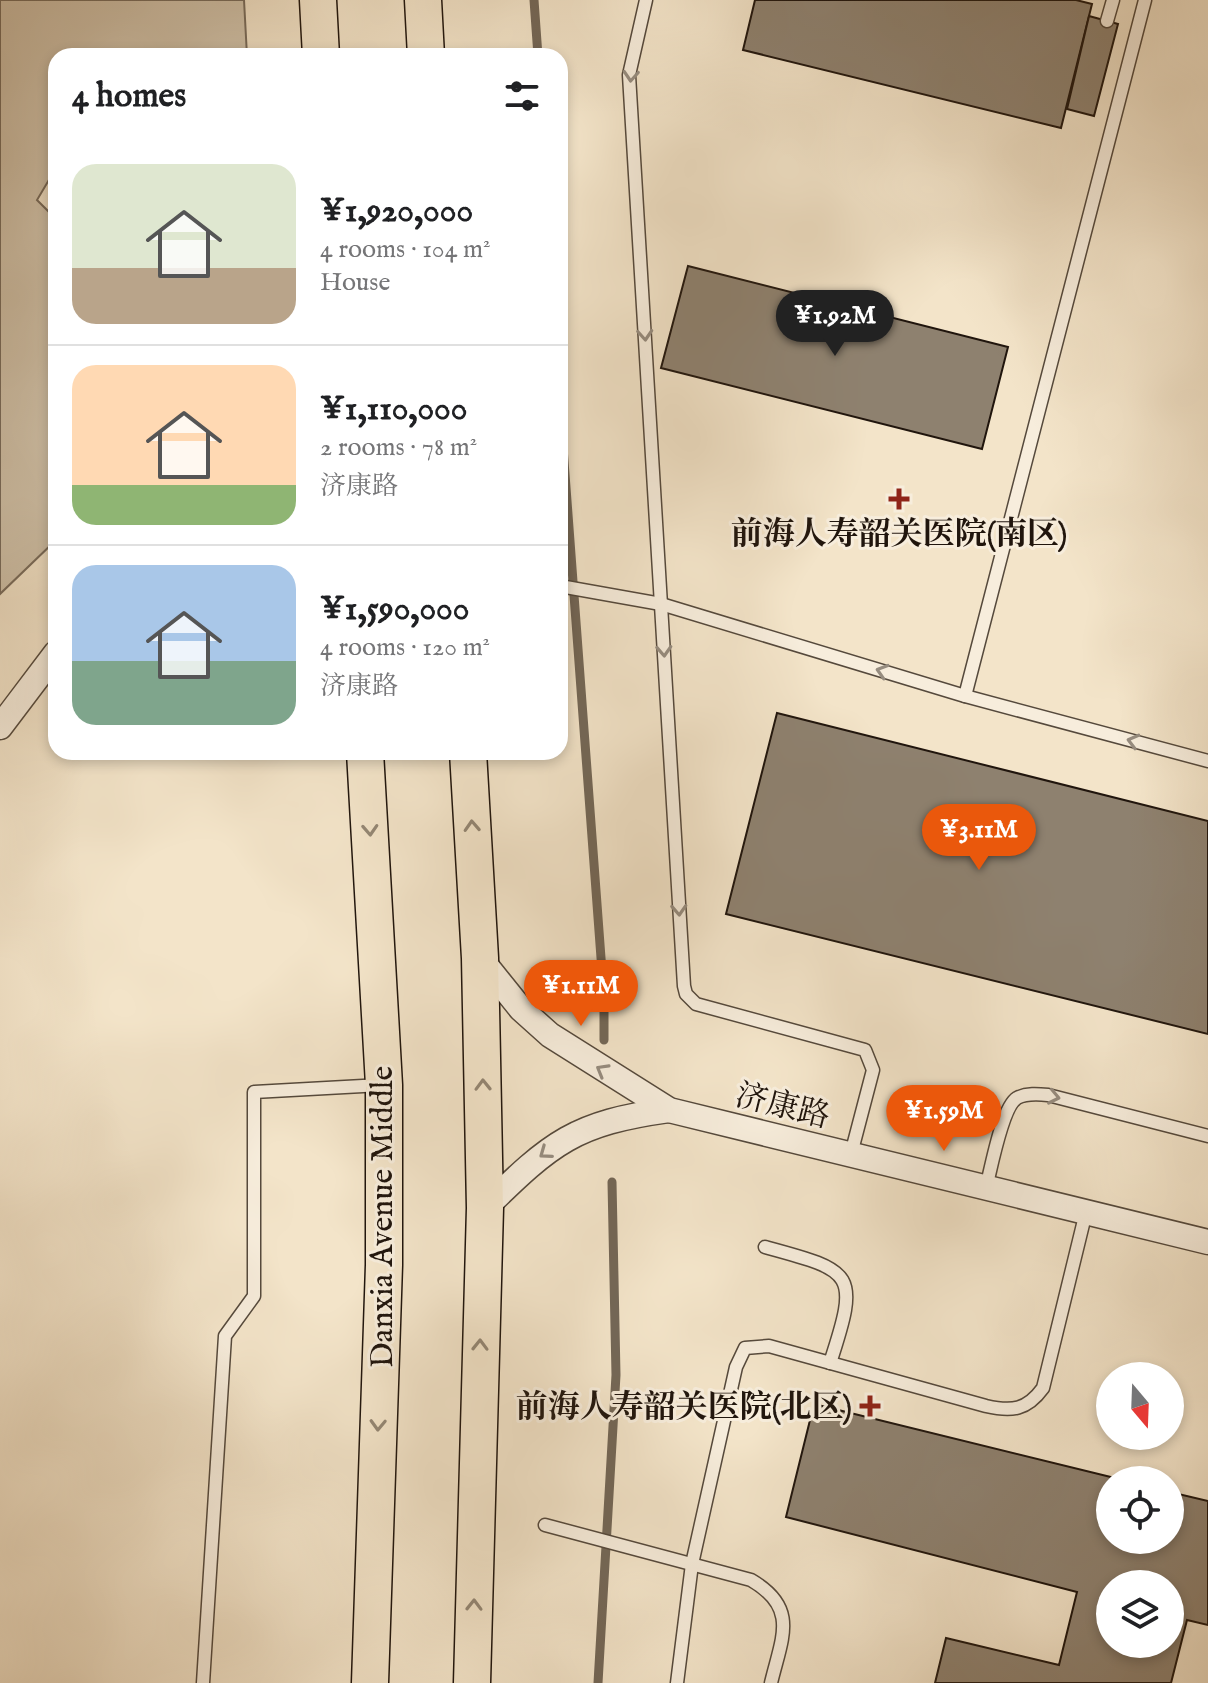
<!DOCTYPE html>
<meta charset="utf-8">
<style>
body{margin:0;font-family:"IM FELL English","Noto Serif SC",serif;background:#f6f6f6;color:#202124;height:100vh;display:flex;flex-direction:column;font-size:30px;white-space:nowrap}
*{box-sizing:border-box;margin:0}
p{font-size:26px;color:#757577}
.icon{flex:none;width:44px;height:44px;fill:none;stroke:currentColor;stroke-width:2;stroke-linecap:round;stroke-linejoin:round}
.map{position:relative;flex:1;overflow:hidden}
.drawer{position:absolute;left:48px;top:48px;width:520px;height:712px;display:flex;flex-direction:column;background:#fff;border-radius:24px;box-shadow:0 4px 12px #0003}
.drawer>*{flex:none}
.needle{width:52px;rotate:161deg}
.fabs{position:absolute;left:1096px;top:1362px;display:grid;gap:16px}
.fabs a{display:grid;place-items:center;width:88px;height:88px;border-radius:50%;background:#fff;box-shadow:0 4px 12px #0003;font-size:40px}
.price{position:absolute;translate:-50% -68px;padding:0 18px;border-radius:28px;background:#ea580c;color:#fff;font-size:26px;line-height:52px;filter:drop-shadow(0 2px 4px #0008)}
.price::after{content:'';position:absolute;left:50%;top:48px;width:24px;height:18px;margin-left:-12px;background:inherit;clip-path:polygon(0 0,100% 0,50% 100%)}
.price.current{background:#222;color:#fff}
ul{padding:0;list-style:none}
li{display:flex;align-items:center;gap:24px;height:200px;padding:0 24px}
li+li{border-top:2px solid #e0e0e0}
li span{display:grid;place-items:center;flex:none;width:224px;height:160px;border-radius:24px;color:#555}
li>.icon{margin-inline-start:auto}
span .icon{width:96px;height:96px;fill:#fffc;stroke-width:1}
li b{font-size:34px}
h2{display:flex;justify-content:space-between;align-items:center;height:96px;padding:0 24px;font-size:34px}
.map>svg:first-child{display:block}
.green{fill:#cfc1a9;stroke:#786b5b;stroke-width:2}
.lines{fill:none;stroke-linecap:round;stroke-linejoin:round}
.stream{stroke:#736757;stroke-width:9}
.building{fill:#8e816f;stroke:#20150d;stroke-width:2;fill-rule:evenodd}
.lane-casing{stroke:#55493c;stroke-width:15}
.street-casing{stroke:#55493c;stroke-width:27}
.primary-casing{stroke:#20150d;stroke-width:39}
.lane{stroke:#f7eddc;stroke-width:12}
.street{stroke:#f7eddc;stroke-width:24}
.primary{stroke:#f3e4c9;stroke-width:36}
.oneway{stroke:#968c7f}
.oneway2{stroke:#948774}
.poi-dot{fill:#8f2418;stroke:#f7eddc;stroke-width:3}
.labels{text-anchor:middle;stroke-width:6;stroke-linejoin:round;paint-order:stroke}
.poi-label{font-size:32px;font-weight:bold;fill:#20150d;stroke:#f7eddc}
.street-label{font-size:32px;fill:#20150d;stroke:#f7eddc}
</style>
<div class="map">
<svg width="1208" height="1683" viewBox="0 0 1208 1683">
<rect width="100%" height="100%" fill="#f3e4c9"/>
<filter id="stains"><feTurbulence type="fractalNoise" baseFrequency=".0025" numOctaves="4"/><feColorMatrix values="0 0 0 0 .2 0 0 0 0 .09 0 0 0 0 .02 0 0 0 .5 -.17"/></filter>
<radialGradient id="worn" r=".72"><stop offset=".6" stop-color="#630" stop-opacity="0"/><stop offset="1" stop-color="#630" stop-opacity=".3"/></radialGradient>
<polygon class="green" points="0,0 244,0 247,56 56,56 56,168 37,200 56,219 56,540 0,594"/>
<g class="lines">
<g class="stream">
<polyline points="534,0 538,56"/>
<polyline points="560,407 604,998 604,1040"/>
<polyline points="598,1683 616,1375 612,1182"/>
</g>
</g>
<g class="building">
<polygon points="755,0 1076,0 1092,4 1061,128 743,50"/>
<polygon points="1089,16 1118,24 1094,116 1067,109"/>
<polygon points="688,266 1008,347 982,449 661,368"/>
<polygon points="777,713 1208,821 1208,1034 726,914"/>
<path d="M814,1404L1123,1480H1110V1540H1170V1492L1208,1501V1625L1187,1620L1171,1683H935L946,1638L1059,1665L1077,1592L786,1517ZM1110,1584H1170V1644H1110Z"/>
</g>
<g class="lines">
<defs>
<g id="lane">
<polyline points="646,0 629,75 684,986 686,994 696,1004 865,1050 873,1070 851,1154"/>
<polyline points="1107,21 1113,0"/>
<polyline points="560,586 661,604 965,696 1208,761"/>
<polyline points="965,696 1145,0"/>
<path d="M986,1188C991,1169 1002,1107 1017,1098C1026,1093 1038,1094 1048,1095L1208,1136"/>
<path d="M765,1247C854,1271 860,1272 830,1363"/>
<path d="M545,1525L751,1580C799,1608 782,1637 771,1683"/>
<polyline points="203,1683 225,1336 254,1296 254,1092 381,1085"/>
<path d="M677,1683L692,1564L736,1367L745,1348L769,1346L986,1406C1012,1412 1027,1410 1043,1388L1086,1212"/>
</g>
<g id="street">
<polyline points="0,727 56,653"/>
<polyline points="480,958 521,1009 550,1035 669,1110 1208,1242"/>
<path d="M485,1208C552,1142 575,1123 669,1110"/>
</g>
<g id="primary">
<polyline points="318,0 321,56"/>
<polyline points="423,0 426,56"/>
<polyline points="365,752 384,1085 384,1265 370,1683"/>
<polyline points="468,752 480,958 485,1208 472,1683"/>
</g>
</defs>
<use href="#lane" class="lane-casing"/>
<use href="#street" class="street-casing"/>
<use href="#primary" class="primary-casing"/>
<use href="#lane" class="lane"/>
<use href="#street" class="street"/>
<use href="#primary" class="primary"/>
</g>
<defs><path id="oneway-chevron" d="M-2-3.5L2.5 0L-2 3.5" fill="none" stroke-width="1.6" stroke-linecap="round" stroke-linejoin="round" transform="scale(2)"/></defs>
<g class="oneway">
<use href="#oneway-chevron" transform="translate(631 76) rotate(94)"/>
<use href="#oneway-chevron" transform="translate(645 335) rotate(86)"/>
<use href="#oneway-chevron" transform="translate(664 651) rotate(87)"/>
<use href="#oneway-chevron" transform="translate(882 671) rotate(-163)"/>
<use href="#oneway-chevron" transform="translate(1133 741) rotate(-165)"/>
<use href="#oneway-chevron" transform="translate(679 910) rotate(87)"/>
<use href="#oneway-chevron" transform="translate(602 1070) rotate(-150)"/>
<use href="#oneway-chevron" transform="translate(1054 1097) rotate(12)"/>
<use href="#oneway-chevron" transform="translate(545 1153) rotate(144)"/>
</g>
<g class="oneway2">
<use href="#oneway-chevron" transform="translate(472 826) rotate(-93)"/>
<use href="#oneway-chevron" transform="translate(370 830) rotate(87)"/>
<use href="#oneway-chevron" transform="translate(483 1085) rotate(-91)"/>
<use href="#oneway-chevron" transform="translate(480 1345) rotate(-89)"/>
<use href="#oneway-chevron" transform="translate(378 1425) rotate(92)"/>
<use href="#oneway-chevron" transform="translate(474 1605) rotate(-89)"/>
</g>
<g class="poi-dot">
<path d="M895 487h8v8h8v8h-8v8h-8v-8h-8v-8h8z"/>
<path d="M866 1394h8v8h8v8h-8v8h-8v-8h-8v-8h8z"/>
</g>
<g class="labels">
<g class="poi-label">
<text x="899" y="544">前海人寿韶关医院(南区)</text>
<text x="852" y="1417" text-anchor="end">前海人寿韶关医院(北区)</text>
</g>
<g class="street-label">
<text transform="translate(783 1105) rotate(14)" y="11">济康路</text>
<text transform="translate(381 1217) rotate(-90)" y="11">Danxia Avenue Middle</text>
</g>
</g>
<rect width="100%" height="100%" filter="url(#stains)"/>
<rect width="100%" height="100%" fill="url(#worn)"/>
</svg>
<div class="fabs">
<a><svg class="needle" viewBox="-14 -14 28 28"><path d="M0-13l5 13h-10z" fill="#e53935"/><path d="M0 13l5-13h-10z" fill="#757577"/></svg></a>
<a><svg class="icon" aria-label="locate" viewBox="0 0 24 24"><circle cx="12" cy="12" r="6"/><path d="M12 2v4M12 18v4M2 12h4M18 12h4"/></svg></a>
<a><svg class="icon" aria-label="layers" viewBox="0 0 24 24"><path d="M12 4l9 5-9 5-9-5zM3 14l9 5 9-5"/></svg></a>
</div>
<b class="price current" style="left:835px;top:358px">¥1.92M</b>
<b class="price" style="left:979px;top:872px">¥3.11M</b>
<b class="price" style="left:581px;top:1028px">¥1.11M</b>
<b class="price" style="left:944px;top:1153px">¥1.59M</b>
<section class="drawer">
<h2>4 homes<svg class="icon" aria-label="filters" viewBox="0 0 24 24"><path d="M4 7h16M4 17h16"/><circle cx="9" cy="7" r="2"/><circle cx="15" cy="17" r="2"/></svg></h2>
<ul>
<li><span style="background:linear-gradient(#dfe7d0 65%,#b9a48a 0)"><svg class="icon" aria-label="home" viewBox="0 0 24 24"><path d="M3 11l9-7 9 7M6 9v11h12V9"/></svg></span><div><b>¥1,920,000</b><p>4 rooms · 104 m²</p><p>House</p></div></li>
<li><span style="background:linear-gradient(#ffd9b3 75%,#8fb573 0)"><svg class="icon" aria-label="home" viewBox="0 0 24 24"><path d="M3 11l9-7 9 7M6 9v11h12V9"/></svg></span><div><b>¥1,110,000</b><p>2 rooms · 78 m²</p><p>济康路</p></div></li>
<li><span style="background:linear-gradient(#a9c7e8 60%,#7fa58c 0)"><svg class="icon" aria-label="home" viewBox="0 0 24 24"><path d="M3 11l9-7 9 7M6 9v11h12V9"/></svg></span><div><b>¥1,590,000</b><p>4 rooms · 120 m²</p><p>济康路</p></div></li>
</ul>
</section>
</div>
